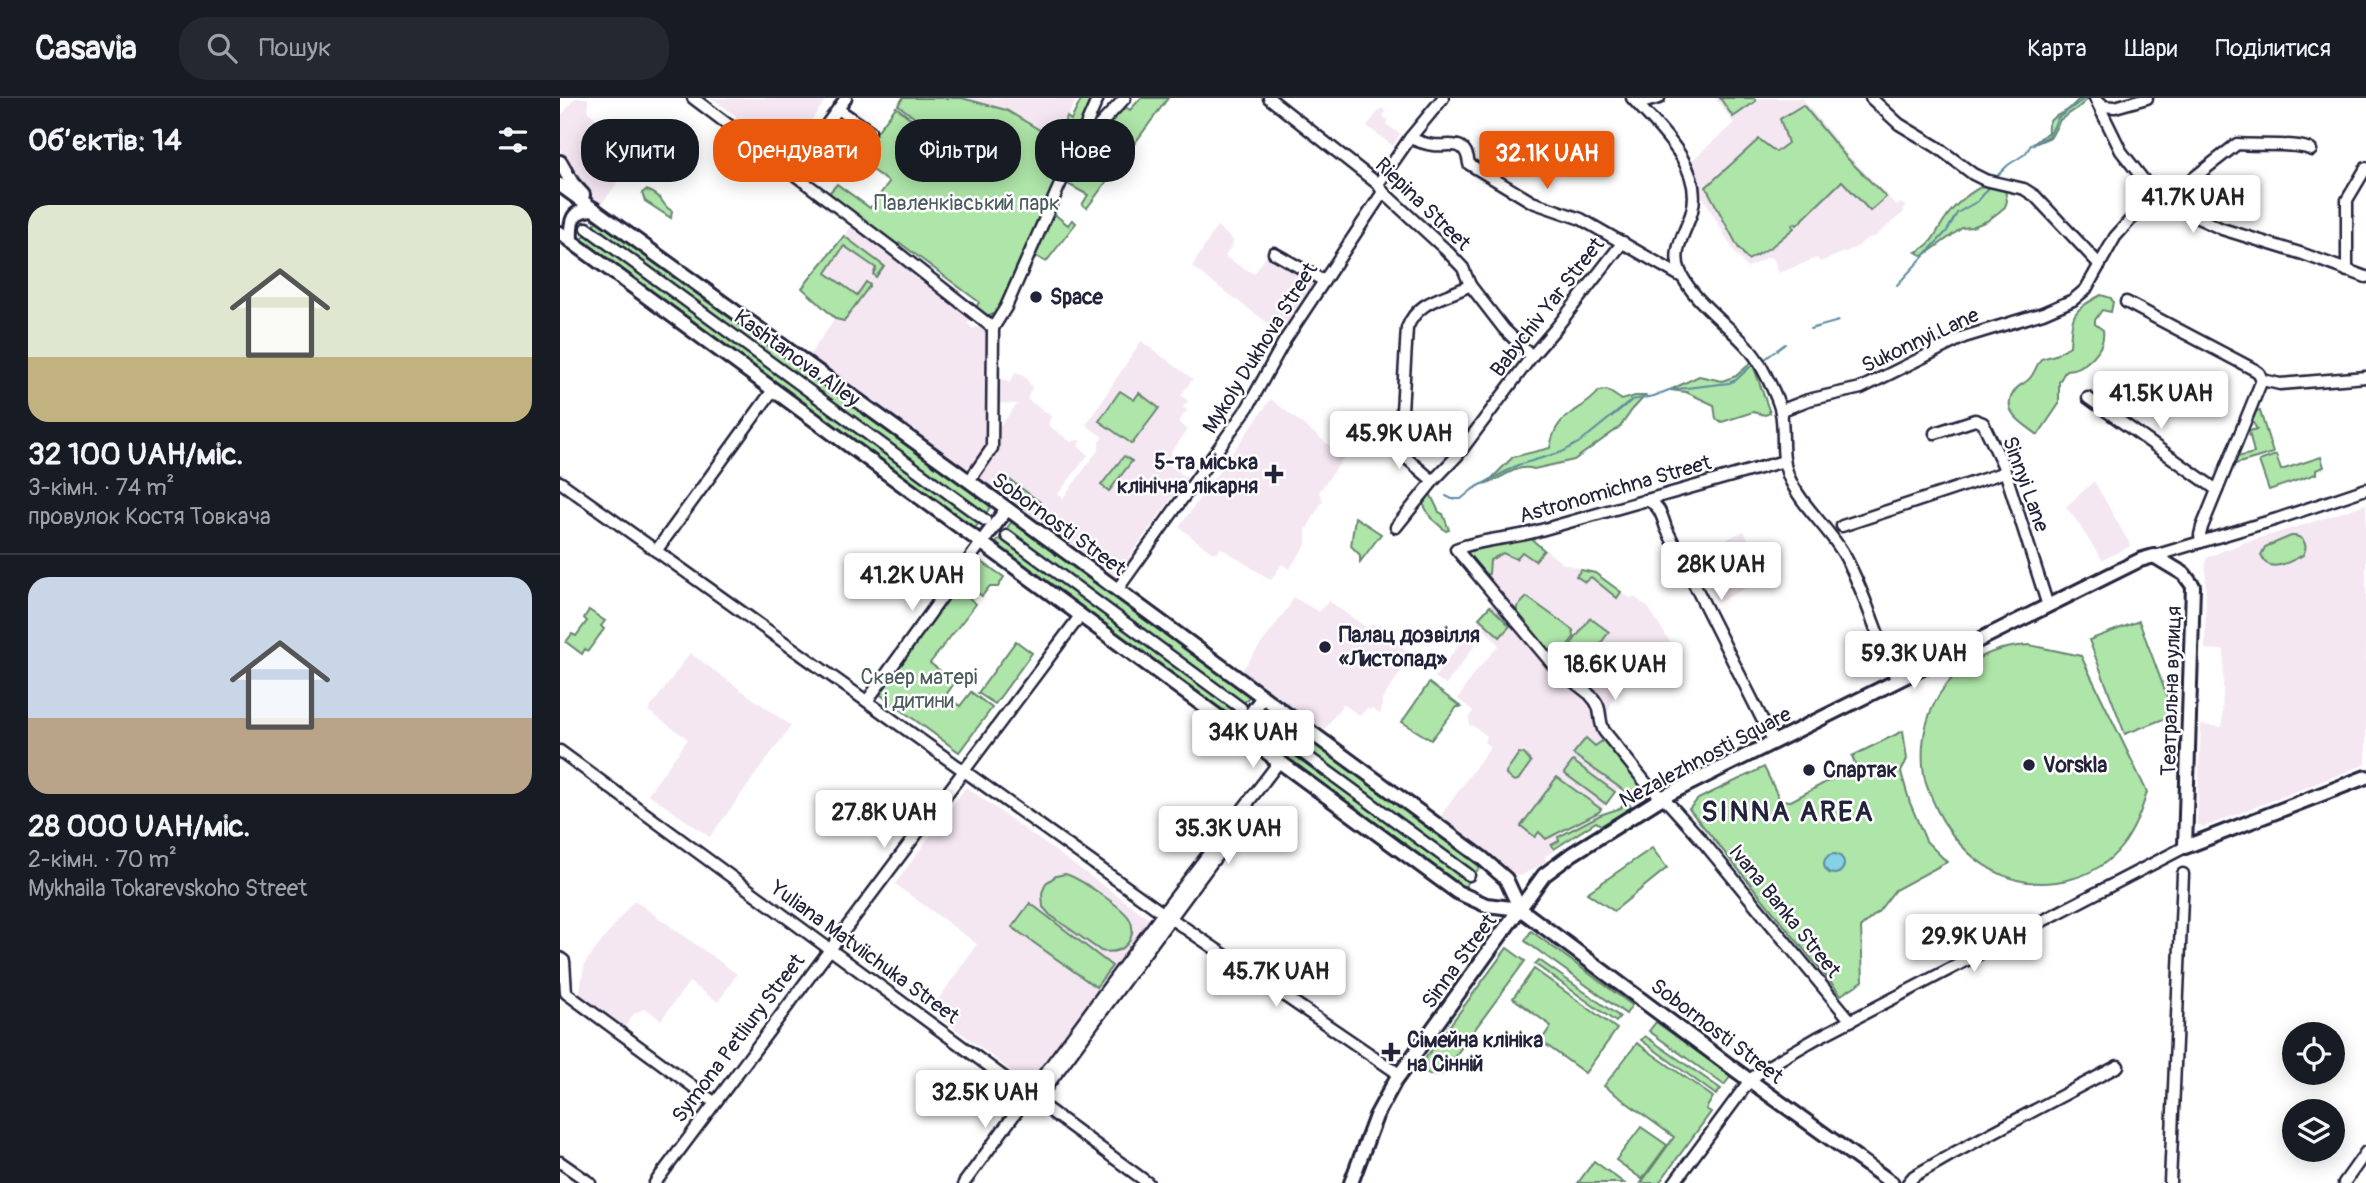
<!DOCTYPE html>
<html lang="uk">
<meta charset="utf-8">
<style>
body{margin:0;font-family:Pangolin,sans-serif;background:#242831;color:#f1f3f6;height:100vh;display:flex;flex-direction:column;font-size:26px;white-space:nowrap}
*{box-sizing:border-box;margin:0}
p{font-size:23px;color:#9ea1a6}
.icon{flex:none;width:38px;height:38px;fill:none;stroke:currentColor;stroke-width:2;stroke-linecap:round;stroke-linejoin:round}
.map{position:relative;flex:1;overflow:hidden}
.details{display:flex;flex-direction:column;background:#171b24;width:560px}
.details>*{flex:none}
.guide{position:absolute;left:21px;top:21px;width:665px;height:63px;display:flex;gap:14px}
.fabs{position:absolute;left:1722px;top:924px;display:grid;gap:14px}
.fabs a{display:grid;place-items:center;width:63px;height:63px;border-radius:50%;background:#171b24;box-shadow:0 4px 18px #0003;font-size:35px}
.price{position:absolute;translate:-50% -60px;padding:0 16px;border-radius:7px;background:#fff;color:#222;font-size:23px;line-height:46px;filter:drop-shadow(0 2px 4px #0008)}
.price::after{content:'';position:absolute;left:50%;top:42px;width:21px;height:16px;margin-left:-10px;background:inherit;clip-path:polygon(0 0,100% 0,50% 100%)}
.price.on{background:#ea580c;color:#fff}
ul{padding:0;list-style:none}
li{display:grid;align-content:center;gap:14px;height:371px;padding:0 28px}
li+li{border-top:2px solid #363941}
li span{display:grid;place-items:center;height:217px;border-radius:21px;color:#555}
li>.icon{margin-inline-start:auto}
span .icon{width:126px;height:126px;fill:#fffc;stroke-width:1}
li b{font-size:30px}
h2{display:flex;justify-content:space-between;align-items:center;height:84px;padding:0 28px;font-size:30px}
.pill{padding:0 24px;border-radius:28px;background:#171b24;box-shadow:0 4px 18px #0003;font-size:24px;line-height:63px}
.pill.on{background:#ea580c;color:#fff}
header{display:flex;align-items:center;gap:42px;box-sizing:border-box;height:98px;padding:0 35px;background:#171b24;border-bottom:2px solid #363941}
header strong{font-size:33px}
nav{display:flex;gap:38px;margin-inline-start:auto;font-size:24px}
.search{width:490px;height:63px;background:#242831;display:flex;align-items:center;gap:18px;box-sizing:border-box;padding:0 24px;border-radius:28px;color:#9ea1a6;font-size:26px}
main{display:flex;flex:1;min-height:0}
.map>svg:first-child{display:block}
.built{fill:#f4e7f2}
.green{fill:#aee5a8;stroke:#688472;stroke-width:2}
.water{fill:#85d2e4;stroke:#5d8ca0;stroke-width:2}
.lines{fill:none;stroke-linecap:round;stroke-linejoin:round}
.stream{stroke:#5d8ca0;stroke-width:2}
.minor-casing{stroke:#22223b;stroke-width:15}
.major-casing{stroke:#22223b;stroke-width:18}
.minor{stroke:#fff;stroke-width:10}
.major{stroke:#fff;stroke-width:12}
.poi-dot{fill:#22223b;stroke:#fff;stroke-width:2.5}
.labels{text-anchor:middle;stroke-width:5;stroke-linejoin:round;paint-order:stroke}
.park-label{font-size:21px;fill:#4c5c5c;stroke:#fff}
.street-label{font-size:21px;fill:#22223b;stroke:#fff}
.poi-label{font-size:21px;font-weight:bold;fill:#22223b;stroke:#fff;text-anchor:start}
.district-label{font-size:28px;font-weight:bold;letter-spacing:2px;fill:#22223b;stroke:#fff}
</style>
<header>
<strong>Casavia</strong>
<div class="search"><svg class="icon" aria-label="search" viewBox="0 0 24 24"><circle cx="10" cy="10" r="6"/><path d="M15 15l6 6"/></svg>Пошук</div>
<nav><a>Карта</a><a>Шари</a><a>Поділитися</a></nav>
</header>
<main>
<section class="details">
<h2>Об’єктів: 14<svg class="icon" aria-label="filters" viewBox="0 0 24 24"><path d="M4 7h16M4 17h16"/><circle cx="9" cy="7" r="2"/><circle cx="15" cy="17" r="2"/></svg></h2>
<ul>
<li><span style="background:linear-gradient(#dfe7d0 70%,#c2b280 0)"><svg class="icon" aria-label="home" viewBox="0 0 24 24"><path d="M3 11l9-7 9 7M6 9v11h12V9"/></svg></span><div><b>32 100 UAH/міс.</b><p>3-кімн. · 74 m²</p><p>провулок Костя Товкача</p></div></li>
<li><span style="background:linear-gradient(#c9d6e8 65%,#b9a48a 0)"><svg class="icon" aria-label="home" viewBox="0 0 24 24"><path d="M3 11l9-7 9 7M6 9v11h12V9"/></svg></span><div><b>28 000 UAH/міс.</b><p>2-кімн. · 70 m²</p><p>Mykhaila Tokarevskoho Street</p></div></li>
</ul>
</section>
<div class="map">
<svg width="1806" height="1085" viewBox="0 0 1806 1085">
<rect width="100%" height="100%" fill="#fff"/>
<filter id="ink" filterUnits="userSpaceOnUse"><feTurbulence type="fractalNoise" baseFrequency=".0143" numOctaves="2"/><feDisplacementMap in="SourceGraphic" scale="14" xChannelSelector="R" yChannelSelector="G"/><feConvolveMatrix kernelMatrix="1 2 1 2 8 2 1 2 1" color-interpolation-filters="sRGB"/></filter>
<g filter="url(#ink)">
<g class="built">
<polygon points="15,0 28,0 28,14 52,33 46,42 48,44 37,60 62,78 41,107 15,85 4,66 0,49 0,19"/>
<polygon points="152,0 267,0 227,57 220,60 180,30 176,18"/>
<polygon points="402,0 517,0 496,42 446,12"/>
<polygon points="1155,0 1242,0 1287,56 1336,107 1340,105 1346,108 1343,111 1345,113 1315,139 1307,140 1297,149 1260,164 1257,160 1219,175 1213,160 1208,159 1187,170 1175,155 1145,103 1129,65 1174,25"/>
<polygon points="821,10 826,14 823,18 828,22 826,26 840,36 833,48 807,28"/>
<polygon points="293,126 407,213 410,219 408,226 413,231 420,228 425,231 428,243 428,344 412,369 398,369 248,259 275,221 242,190"/>
<polygon points="657,128 674,143 665,159 694,176 707,157 755,183 720,234 632,169"/>
<polygon points="581,243 633,281 621,297 628,303 623,309 627,312 618,324 628,332 611,354 608,361 611,368 627,380 570,457 574,461 560,479 555,482 418,383 417,379 439,346 437,332 457,306 437,305 437,280 446,282 449,285 456,274 465,279 472,289 467,301 491,318 488,327 511,344 518,342 521,343 518,348 528,357 498,396 503,400 539,351 539,344 543,339 526,327"/>
<polygon points="711,301 784,359 759,394 763,402 746,432 746,447 729,471 722,466 711,482 661,450 658,454 651,454 619,429"/>
<polygon points="1534,383 1571,448 1542,462 1516,422 1506,409"/>
<polygon points="1806,406 1806,666 1644,729 1637,726 1641,627 1662,629 1664,552 1645,551 1646,461 1650,458 1686,444 1747,426"/>
<polygon points="1184,433 1204,473 1183,484 1186,490 1157,505 1133,457"/>
<polygon points="968,438 1002,465 1035,475 1070,500 1074,499 1088,509 1113,549 1120,566 1107,581 1092,580 1079,570 1073,574 1052,603 1046,621 1048,631 1072,674 1039,714 997,735 999,742 991,747 995,752 984,759 987,763 961,778 954,776 881,721 882,716 930,649 924,644 927,638 912,627 910,630 909,619 913,613 898,601 912,578 939,547 918,525 920,518 937,502 937,494 905,454"/>
<polygon points="733,499 759,514 769,503 807,530 814,526 852,557 822,602 821,616 812,610 810,612 807,610 800,618 783,606 765,631 760,628 754,629 677,573 682,572 730,507"/>
<polygon points="910,531 921,539 886,587 875,579"/>
<polygon points="130,555 231,628 150,739 88,696 128,641 88,613"/>
<polygon points="406,689 590,821 468,986 371,912 417,846 335,786"/>
<polygon points="74,802 177,876 158,904 129,884 101,922 85,910 74,916 64,930 19,897 25,865"/>
</g>
<g class="green">
<polygon points="343,0 402,0 446,12 495,41 507,19 511,22 522,0 534,0 452,183 438,212 432,217 426,217 416,210 419,204 340,145 334,148 269,99 270,94 277,86 310,110 329,84 296,61 336,9 376,40 377,37 338,7"/>
<polygon points="581,0 608,0 527,110 522,107 528,97 506,85 525,50 545,65 553,53 535,39 564,8 570,12"/>
<polygon points="1160,0 1194,0 1196,3 1173,19"/>
<path d="M1520,0L1528,1L1519,9L1500,22L1491,39L1472,47L1488,34C1486,20 1496,19 1506,13C1511,10 1516,4 1520,0Z"/>
<polygon points="1243,7 1286,59 1326,99 1310,113 1282,83 1237,127 1235,125 1232,127 1234,130 1211,149 1188,162 1178,149 1146,89 1199,41 1216,54 1228,45 1220,21"/>
<path d="M1427,86L1445,92L1447,103L1445,109L1439,114L1427,123L1412,129L1402,130L1363,158L1356,154C1374,146 1375,135 1385,121C1395,106 1411,93 1427,86Z"/>
<path d="M86,92C105,98 101,108 112,113L111,120L85,103L82,95Z"/>
<polygon points="493,115 508,127 512,122 516,125 486,164 474,157"/>
<polygon points="38,121 432,407 413,433 19,145"/>
<polygon points="284,138 324,168 316,179 313,176 316,170 284,148 266,175 297,197 306,184 310,187 284,223 276,221 242,190"/>
<path d="M1541,197L1551,200L1553,204L1551,214L1542,212L1535,222V226L1543,232C1546,252 1524,272 1506,272L1499,284V306L1478,337C1462,324 1437,313 1457,290C1461,286 1467,284 1470,280C1474,276 1477,266 1481,261L1495,257L1510,248C1512,215 1512,213 1541,197Z"/>
<polygon points="1192,264 1210,315 1205,317 1193,314 1162,324 1156,321 1154,307 1126,294 1110,292 1139,278 1162,283 1176,278"/>
<path d="M1047,292L1062,302L1075,298H1085L1072,312L1060,329L1014,362L974,371C957,365 942,381 927,385L953,359L990,350C996,312 1020,317 1039,293Z"/>
<polygon points="560,293 574,302 579,295 599,310 572,346 539,323"/>
<polygon points="1696,312 1700,313 1713,355 1672,367 1673,360 1694,355 1689,333 1697,331 1691,322"/>
<polygon points="1716,357 1721,372 1761,359 1764,369 1756,372 1756,376 1709,392 1699,363"/>
<polygon points="564,358 572,363 549,393 541,387"/>
<polygon points="446,379 480,404 477,410 472,407 469,411 445,394 442,384"/>
<polygon points="868,391 879,414 883,416 889,432 886,433 871,420 862,404"/>
<polygon points="795,419 821,436 800,464 800,457 791,448"/>
<polygon points="453,422 691,596 671,622 434,448"/>
<polygon points="968,438 984,452 975,463 962,454 956,461 943,455 930,462 929,476 924,477 905,455 907,452"/>
<path d="M1731,438C1743,437 1749,447 1743,457C1730,464 1707,477 1701,457L1705,449Z"/>
<polygon points="416,460 444,479 438,489 429,489 422,498 404,484 403,478"/>
<polygon points="1021,472 1035,475 1061,494 1057,500 1031,479 1025,484 1016,478"/>
<polygon points="395,488 416,506 370,565 395,584 386,597 400,608 411,594 432,610 399,654 318,595"/>
<polygon points="967,499 1013,532 1014,539 1000,557 992,558 956,517 957,509"/>
<polygon points="930,508 950,528 940,539 919,520"/>
<polygon points="29,512 45,523 41,528 44,531 28,553 25,551 22,556 6,544 12,536 16,538 27,523 24,520"/>
<polygon points="1030,520 1049,534 1021,572 1002,559"/>
<polygon points="1579,523 1614,617 1565,636 1529,542"/>
<polygon points="456,543 472,555 435,606 418,595"/>
<path d="M1469,547L1521,558L1587,694C1575,736 1556,769 1511,781C1452,797 1403,763 1377,712C1372,700 1366,690 1364,677C1354,607 1398,550 1469,547Z"/>
<polygon points="869,585 901,609 897,609 871,642 842,624"/>
<polygon points="706,609 726,624 710,646 690,631"/>
<polygon points="1343,633 1347,661 1341,674 1350,705 1366,743 1387,764 1335,792 1318,814 1301,829 1303,883 1281,897 1129,711 1138,701 1204,669 1220,702 1231,703 1296,668 1292,658"/>
<polygon points="742,634 923,765 903,791 724,660"/>
<polygon points="1026,640 1035,648 1045,641 1086,691 1078,695 1066,694 1013,656"/>
<polygon points="959,655 964,656 971,664 958,682 954,683 946,677 946,674"/>
<polygon points="1013,663 1055,694 1046,706 1004,675"/>
<polygon points="997,679 1041,711 1039,714 986,741 979,734 975,739 961,728"/>
<polygon points="1067,705 1073,709 1042,728 1036,724 994,751 991,747 999,743 998,739 1040,717 1061,710 1062,708"/>
<polygon points="1092,750 1107,770 1054,813 1027,795"/>
<path d="M505,776C518,779 562,809 569,820C574,828 573,839 567,846C560,854 551,855 541,853L490,817L483,809L482,795L486,785L496,778Z"/>
<polygon points="470,805 552,868 536,889 452,829"/>
<polygon points="971,833 1072,907 1066,916 965,843"/>
<polygon points="947,850 965,863 882,976 870,977 859,969"/>
<polygon points="979,862 1060,919 1056,924 975,866"/>
<polygon points="974,871 1057,931 1025,975 981,943 991,928 953,900"/>
<polygon points="1096,924 1171,978 1164,987 1089,933"/>
<polygon points="1085,938 1161,991 1156,997 1081,942"/>
<polygon points="1077,945 1153,999 1146,1011 1151,1014 1099,1085 1081,1085 1114,1039 1044,988"/>
<polygon points="1081,1029 1107,1047 1082,1081 1056,1062"/>
<polygon points="1034,1063 1064,1085 1018,1085"/>
</g>
<circle class="water" cx="1274" cy="766" r="10"/>
<g class="lines">
<g class="stream">
<polyline points="1435,80 1448,67 1465,56 1471,47 1489,38 1498,20 1525,0"/>
<polyline points="1337,187 1387,133 1397,115 1418,103 1431,87"/>
<polyline points="1250,231 1279,223"/>
<polyline points="1205,261 1225,246"/>
<polyline points="886,398 892,401 901,401 913,391 958,367 1002,354 1020,344 1072,302 1094,298 1109,292 1169,285 1176,282 1190,269"/>
</g>
<defs>
<g id="minor">
<polyline points="133,0 333,151 433,230"/>
<polyline points="709,0 818,86 823,94 886,152 903,170 910,187 944,231 972,258"/>
<path d="M883,0L850,40C857,43 865,46 873,47C891,49 906,40 909,66L972,104L1021,121L1122,179"/>
<path d="M1072,0C1098,29 1144,69 1132,113C1127,132 1111,152 1120,173C1134,209 1185,235 1202,270C1209,283 1218,300 1221,314C1225,335 1220,357 1228,377C1241,409 1270,430 1286,460C1307,499 1318,543 1337,583"/>
<polyline points="1311,0 1339,26 1377,49 1413,76 1425,82 1464,91 1475,98 1540,167"/>
<polyline points="1535,0 1561,53 1600,103 1662,131 1743,156 1806,179"/>
<polyline points="1541,5 1540,8 1555,9 1587,0"/>
<polyline points="1078,6 1099,0"/>
<polyline points="278,11 310,33"/>
<polyline points="522,46 565,0"/>
<polyline points="223,68 245,38 262,33 286,0"/>
<polyline points="818,86 850,40"/>
<polyline points="27,130 425,422"/>
<polyline points="714,155 764,183"/>
<polyline points="1787,173 1787,102 1806,70"/>
<polyline points="1566,204 1695,272 1699,275 1702,282"/>
<polyline points="1702,282 1720,286 1806,279"/>
<polyline points="1528,300 1657,392"/>
<path d="M1221,315L1225,311L1248,302L1301,290L1404,239L1483,215L1513,202L1526,191L1555,139L1571,121L1585,110L1608,100L1677,46C1694,48 1740,44 1751,52"/>
<polyline points="1375,335 1415,322 1423,325 1443,367 1488,508"/>
<polyline points="409,383 432,350 433,230 446,209 538,0"/>
<path d="M873,383L844,358L835,343L842,313L847,230C859,200 886,201 910,187"/>
<polyline points="0,384 600,813 839,976"/>
<path d="M1085,402C1099,405 1102,418 1106,430L1213,643"/>
<polyline points="1282,428 1445,374"/>
<polyline points="836,429 873,383 897,358 972,258 996,230 1063,144"/>
<polyline points="447,438 681,610"/>
<polyline points="1641,444 1640,437 1642,429 1702,282"/>
<polyline points="96,453 213,292"/>
<polyline points="1594,458 1717,421 1806,391"/>
<polyline points="557,492 688,309 725,242 823,94"/>
<path d="M1028,595L994,568L896,451C921,441 948,441 974,434L1224,363"/>
<path d="M1031,598C1044,611 1037,619 1044,633L1090,690L1103,699L1140,740L1291,923"/>
<polyline points="307,603 421,445"/>
<polyline points="733,648 909,777"/>
<polyline points="0,653 588,1085"/>
<polyline points="0,860 4,863 6,895 154,1004"/>
<polyline points="476,1003 683,722 688,709"/>
<polyline points="0,1064 30,1085"/>
<polyline points="95,1085 520,518"/>
<polyline points="404,1085 603,815 719,664"/>
<polyline points="1114,1085 1190,982 1205,970 1257,940 1625,749"/>
<polyline points="1348,1085 1354,1078 1394,1055 1558,968"/>
<polyline points="1610,1085 1623,776"/>
<polyline points="1784,1085 1806,1054"/>
</g>
<g id="major">
<polyline points="0,64 12,85 23,97"/>
<polyline points="0,87 438,404 922,760 946,781 960,811 1178,974 1332,1085"/>
<polyline points="0,135 897,794 926,807 960,811"/>
<path d="M11,143C10,123 11,112 34,111"/>
<polyline points="421,445 447,411"/>
<polyline points="678,633 703,599"/>
<polyline points="713,660 739,626"/>
<polyline points="791,1085 816,1018 835,983 984,777 1012,756 1103,699 1580,462 1594,458 1624,476 1633,488 1625,749 1806,679"/>
</g>
</defs>
<use href="#minor" class="minor-casing"/>
<use href="#major" class="major-casing"/>
<use href="#minor" class="minor"/>
<use href="#major" class="major"/>
</g>
</g>
<g class="poi-dot">
<circle cx="476" cy="199" r="7"/>
<path d="M710.5 365.5h7v7h7v7h-7v7h-7v-7h-7v-7h7z"/>
<circle cx="765" cy="549" r="7"/>
<circle cx="1469" cy="667" r="7"/>
<circle cx="1249" cy="672" r="7"/>
<path d="M827.5 943.5h7v7h7v7h-7v7h-7v-7h-7v-7h7z"/>
</g>
<g class="labels">
<g class="park-label">
<text x="407" y="112">Павленківський парк</text>
<text x="359" y="586">Сквер матері<tspan x="359" dy="24">і дитини</tspan></text>
</g>
<g class="street-label">
<text transform="translate(863 106) rotate(44)" y="7">Riepina Street</text>
<text transform="translate(987 209) rotate(-52)" y="7">Babychiv Yar Street</text>
<text transform="translate(1360 242) rotate(-25)" y="7">Sukonnyi Lane</text>
<text transform="translate(700 250) rotate(-58)" y="7">Mykoly Dukhova Street</text>
<text transform="translate(237 260) rotate(36)" y="7">Kashtanova Alley</text>
<text transform="translate(1466 386) rotate(70)" y="7">Sinnyi Lane</text>
<text transform="translate(1055 391) rotate(-16)" y="7">Astronomichna Street</text>
<text transform="translate(499 426) rotate(36)" y="7">Sobornosti Street</text>
<text transform="translate(1611 593) rotate(-88)" y="7">Театральна вулиця</text>
<text transform="translate(1145 659) rotate(-28)" y="7">Nezalezhnosti Square</text>
<text transform="translate(1225 813) rotate(51)" y="7">Ivana Banka Street</text>
<text transform="translate(305 854) rotate(36)" y="7">Yuliana Matviichuka Street</text>
<text transform="translate(899 863) rotate(-54)" y="7">Sinna Street</text>
<text transform="translate(1157 933) rotate(37)" y="7">Sobornosti Street</text>
<text transform="translate(178 940) rotate(-53)" y="7">Symona Petliury Street</text>
</g>
<g class="poi-label">
<text x="490" y="206">Space</text>
<text x="698" y="371" text-anchor="end">5-та міська<tspan x="698" dy="24">клінічна лікарня</tspan></text>
<text x="779" y="544">Палац дозвілля<tspan x="779" dy="24">«Листопад»</tspan></text>
<text x="1483" y="674">Vorskla</text>
<text x="1263" y="679">Спартак</text>
<text x="847" y="949">Сімейна клініка<tspan x="847" dy="24">на Сінній</tspan></text>
</g>
<g class="district-label">
<text x="1228" y="723">SINNA AREA</text>
</g>
</g>
</svg>
<div class="fabs">
<a><svg class="icon" aria-label="locate" viewBox="0 0 24 24"><circle cx="12" cy="12" r="6"/><path d="M12 2v4M12 18v4M2 12h4M18 12h4"/></svg></a>
<a><svg class="icon" aria-label="layers" viewBox="0 0 24 24"><path d="M12 4l9 5-9 5-9-5zM3 14l9 5 9-5"/></svg></a>
</div>
<b class="price on" style="left:987px;top:93px">32.1K UAH</b>
<b class="price" style="left:1633px;top:137px">41.7K UAH</b>
<b class="price" style="left:1601px;top:333px">41.5K UAH</b>
<b class="price" style="left:839px;top:373px">45.9K UAH</b>
<b class="price" style="left:1161px;top:504px">28K UAH</b>
<b class="price" style="left:352px;top:515px">41.2K UAH</b>
<b class="price" style="left:1354px;top:593px">59.3K UAH</b>
<b class="price" style="left:1055px;top:604px">18.6K UAH</b>
<b class="price" style="left:693px;top:672px">34K UAH</b>
<b class="price" style="left:324px;top:752px">27.8K UAH</b>
<b class="price" style="left:668px;top:768px">35.3K UAH</b>
<b class="price" style="left:1414px;top:876px">29.9K UAH</b>
<b class="price" style="left:716px;top:911px">45.7K UAH</b>
<b class="price" style="left:425px;top:1032px">32.5K UAH</b>
<div class="guide">
<a class="pill">Купити</a>
<a class="pill on">Орендувати</a>
<a class="pill">Фільтри</a>
<a class="pill">Нове</a>
</div>
</div>
</main>
